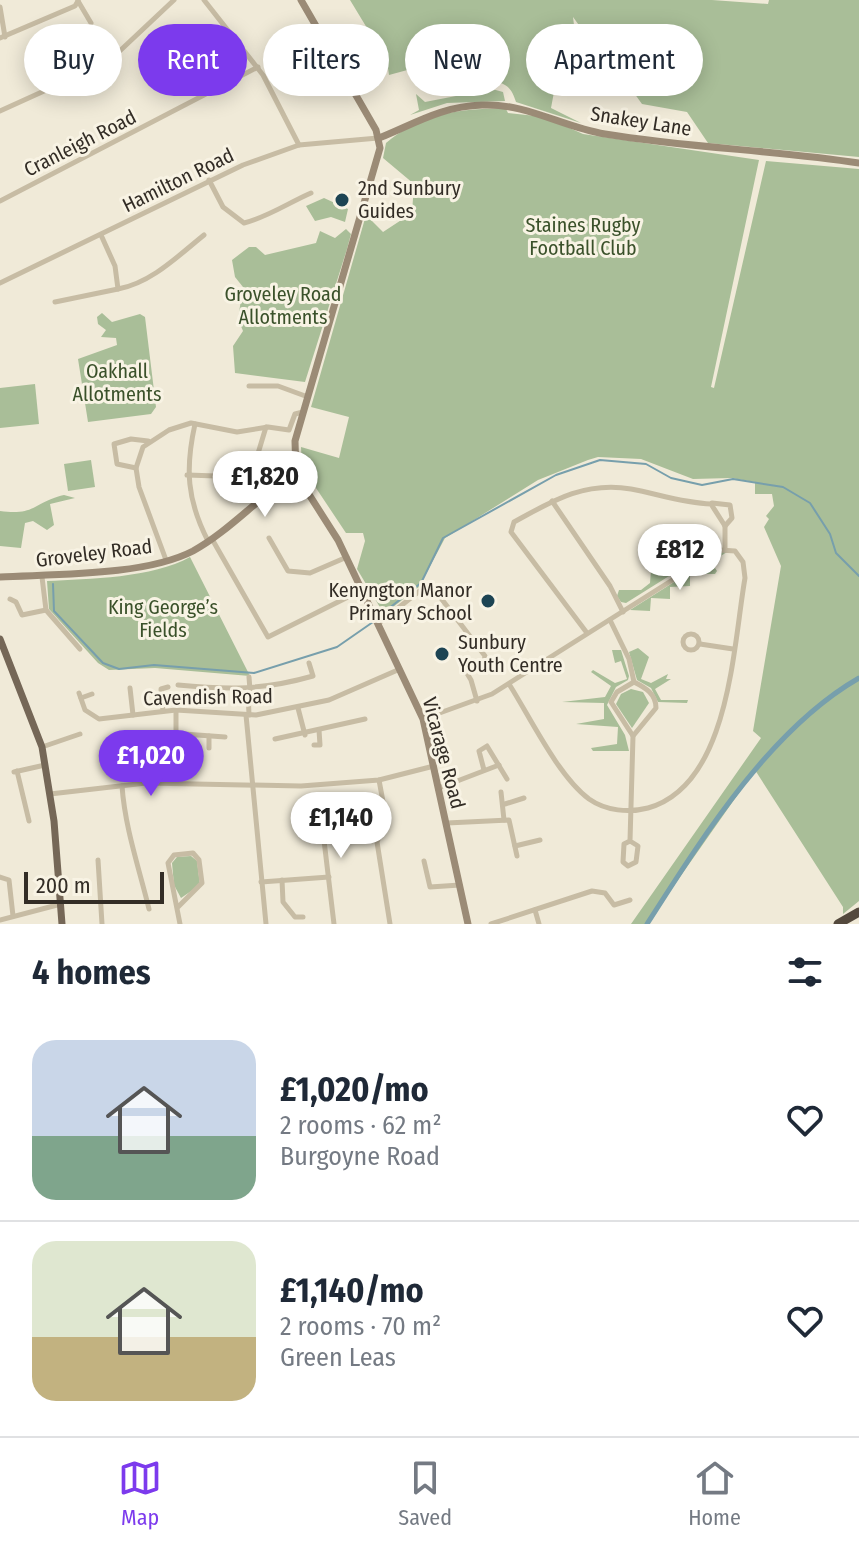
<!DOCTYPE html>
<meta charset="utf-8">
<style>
body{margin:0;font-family:"Fira Sans Condensed",sans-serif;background:#f6f6f7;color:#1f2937;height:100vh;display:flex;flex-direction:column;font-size:30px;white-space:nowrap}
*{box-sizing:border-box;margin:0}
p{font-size:26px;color:#747a83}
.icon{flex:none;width:44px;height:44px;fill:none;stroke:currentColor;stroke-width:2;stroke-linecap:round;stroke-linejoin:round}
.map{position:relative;height:924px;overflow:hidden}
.sheet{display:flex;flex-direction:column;background:#fff;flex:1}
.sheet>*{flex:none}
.top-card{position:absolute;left:24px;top:24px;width:812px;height:72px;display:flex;gap:16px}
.scale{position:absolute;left:24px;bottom:20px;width:140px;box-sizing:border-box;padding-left:8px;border:4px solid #332d26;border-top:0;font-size:22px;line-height:28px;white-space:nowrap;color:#332d26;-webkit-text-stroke:6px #f8f3e4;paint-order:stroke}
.price{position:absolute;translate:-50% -68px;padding:0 18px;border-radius:28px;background:#fff;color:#222;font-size:26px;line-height:52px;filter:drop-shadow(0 2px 4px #0008)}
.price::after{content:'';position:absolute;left:50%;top:48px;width:24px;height:18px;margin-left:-12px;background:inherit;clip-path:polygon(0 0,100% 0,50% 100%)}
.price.current{background:#7c3aed;color:#fff}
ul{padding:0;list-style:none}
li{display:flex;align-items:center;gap:24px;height:200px;padding:0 32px}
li+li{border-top:2px solid #e0e1e3}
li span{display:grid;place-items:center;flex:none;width:224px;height:160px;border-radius:24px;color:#555}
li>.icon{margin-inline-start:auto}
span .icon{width:96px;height:96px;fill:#fffc;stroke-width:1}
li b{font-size:34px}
h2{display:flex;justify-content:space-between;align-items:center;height:96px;padding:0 32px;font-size:34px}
.pill{padding:0 28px;border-radius:36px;background:#fff;box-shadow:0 4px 20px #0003;font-size:28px;line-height:72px}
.pill.current{background:#7c3aed;color:#fff}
.tab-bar{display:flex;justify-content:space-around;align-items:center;height:112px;border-top:2px solid #e0e1e3;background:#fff;font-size:22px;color:#747a83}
.tab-bar a{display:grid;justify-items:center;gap:4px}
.tab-bar .current{color:#7c3aed}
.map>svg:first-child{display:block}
.green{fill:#a9be98}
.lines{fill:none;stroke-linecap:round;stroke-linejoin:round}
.stream{stroke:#779fac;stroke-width:2}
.canal{stroke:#779fac;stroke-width:5}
.street{stroke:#c7bca4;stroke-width:5}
.secondary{stroke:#9b8b76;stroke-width:7}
.primary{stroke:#756757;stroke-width:7}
.highway{stroke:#54493d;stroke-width:9}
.poi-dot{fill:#1d4453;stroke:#f8f3e4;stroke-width:3}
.labels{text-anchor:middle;stroke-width:6;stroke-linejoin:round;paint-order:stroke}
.street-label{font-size:20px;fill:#332d26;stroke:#f8f3e4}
.poi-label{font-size:20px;fill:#332d26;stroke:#f8f3e4;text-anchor:start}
.park-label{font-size:20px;fill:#3a512a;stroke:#f8f3e4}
</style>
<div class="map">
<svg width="859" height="924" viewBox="0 0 859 924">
<rect width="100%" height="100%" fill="#f0ead8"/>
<g class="green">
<path d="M350,0H712L768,4L769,0H859V157L708,143L687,112L642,104L587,28H581L573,17L574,25L560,60L551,108L581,123L516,102C510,82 501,82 482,81L477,56L470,53L389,75L387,61Z"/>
<polygon points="492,89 503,92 505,101 447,103 410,115 419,110 416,94 425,102"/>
<path d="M506,109L508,113L545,117L583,134L759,160L711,387L714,388L766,161L859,169V901L843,914V907L755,770L647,924H631L761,738L753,731L781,566L764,527L769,519L766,516L774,506L772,494H755V482L731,478L693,479L641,459L598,457L588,460L538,480L445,538L419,587L384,614L357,569L365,541L363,533H346L302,467L301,447L339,458L349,417L311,407L366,215L383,232L412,213L414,184L383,158L386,143C419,114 464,107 506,109Z"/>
<polygon points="324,198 348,209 345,222 331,217 315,221 306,206"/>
<polygon points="346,229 351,234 347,249 305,382 235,373 233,346 243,331 238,319 243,287 235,277 232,260 249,247 256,247 265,255 316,243 320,231 335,238"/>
<polygon points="102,313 112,322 140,314 145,317 156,407 151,414 88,422 78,359 117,345 116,338 101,337 106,330 98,324 97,317"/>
<polygon points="35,384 39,424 0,428 0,388"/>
<polygon points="91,460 95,487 68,491 64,464"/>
<path d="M64,495L75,498L50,504L54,525L47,530L33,521L25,523L21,548L0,546V511C36,516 34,502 64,495Z"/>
<polygon points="723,551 727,552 711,562 717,571 715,574 690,574 690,586 670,587 670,599 651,598 650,611 630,610"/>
<polygon points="669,552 674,552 675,566 681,566 680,553 701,553 701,556 626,603 621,602 617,596 619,590 641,590 650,583 652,558 656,559 656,573 670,572"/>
<path d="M190,557L250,676L155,668L109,670L98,663L49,609L47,581C88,579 153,578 190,557Z"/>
<polygon points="638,648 649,657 641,679 651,683 668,674 666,679 671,679 655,689 661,700 688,700 687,703 658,702 651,688 637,680 629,652"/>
<polygon points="612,650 621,650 629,676 628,680 616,687 607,705 625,735 629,751 593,751 591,748 617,744 618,727 576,724 604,719 604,703 562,702 605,697 611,686 591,672 593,670 615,683 627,679 621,661 615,663"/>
<polygon points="631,689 643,692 649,703 632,728 616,704 621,694"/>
<polygon points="191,856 197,861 200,885 181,898 174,885 172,863 177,857"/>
</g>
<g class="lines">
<g class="stream">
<polyline points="53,584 54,611 103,663 119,669 154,665 254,673 337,647 373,622"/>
<polyline points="383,613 421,583 443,538 556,475 600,460 646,464 671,478 702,485 733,479 783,487 810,503 830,534 836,553 859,576"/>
</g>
<path class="canal" d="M647,924C702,838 770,729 859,678"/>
<g class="street">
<polyline points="204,0 263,75 299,145"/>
<polyline points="78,1 91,23"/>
<polyline points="0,7 5,37"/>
<polyline points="0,38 75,6 78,1"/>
<polyline points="335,55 341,53 351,69 345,75"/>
<polyline points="0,111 108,62 174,0"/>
<path d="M209,180L223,207L244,223C268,217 288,203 311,193"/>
<polyline points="0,201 258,67"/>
<path d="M101,235L115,266L118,289C151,283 178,256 204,235"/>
<polyline points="0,283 243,165 299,145 378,138"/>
<polyline points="55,302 118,289"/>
<polyline points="249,386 278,386 308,397"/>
<path d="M195,424C185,469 187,500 208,541"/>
<polyline points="256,460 266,427"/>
<polyline points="136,468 117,464 114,444 131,439 148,441"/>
<polyline points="187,475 216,476"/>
<polyline points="552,501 610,586 623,612"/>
<polyline points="712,503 730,505 732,518 725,526"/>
<polyline points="269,538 288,571 310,573 347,557"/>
<polyline points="212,539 268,637 362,590"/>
<polyline points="166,560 139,487 136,468 143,447 169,430 191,423 237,432 268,427 289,430 295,414 303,412"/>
<polyline points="42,577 46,610 80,649"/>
<polyline points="10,599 16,602 22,615 46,610"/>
<path d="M610,620L629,659L634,682C646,688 656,694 656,708L633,736"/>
<polyline points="379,623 426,586 437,593 485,656 484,662 467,673"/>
<path d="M587,633L511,532L514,522C552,501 585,481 631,489C658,494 683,503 711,504L725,526V548"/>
<circle cx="691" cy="642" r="8"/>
<polyline points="700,644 733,649"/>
<polyline points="459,660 471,680 477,701"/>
<polyline points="249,677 250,690"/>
<path d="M178,685C229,690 264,690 313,676L309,663"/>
<polyline points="130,688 133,715"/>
<polyline points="248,691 249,715"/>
<polyline points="79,693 85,710 99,719 176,710 256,715 329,700 400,669"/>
<polyline points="81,698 92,694"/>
<polyline points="298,708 305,735"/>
<polyline points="176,710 176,733"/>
<polyline points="163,711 161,689 168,687"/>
<polyline points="246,715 266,924"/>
<path d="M423,719L492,694L720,550L735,551L743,562L745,578C733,646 730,785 648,808C629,813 606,811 589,799C558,776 530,717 509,684"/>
<polyline points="275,739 365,719"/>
<polyline points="113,741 170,733 225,737"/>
<polyline points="314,745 320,745 319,730"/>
<polyline points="42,747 80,734"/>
<polyline points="181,747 183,734"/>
<polyline points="209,748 209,736"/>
<polyline points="484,770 479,751 487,746 507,779"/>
<polyline points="17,771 29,821"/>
<polyline points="14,772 45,765"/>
<polyline points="379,780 386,818 377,842 390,924"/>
<path d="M122,786C125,828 139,868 149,909"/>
<polyline points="439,788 499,765"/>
<polyline points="501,792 504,820"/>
<polyline points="50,794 146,783 301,786 379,780 434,766"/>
<polyline points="505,804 524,798"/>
<polyline points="447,823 509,820 517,856"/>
<polyline points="312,833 323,832 334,924"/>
<polyline points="630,841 624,844 623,862 628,866 636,862 638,846 630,841 633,736 611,702 617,692 634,682"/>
<polyline points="515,846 540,840"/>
<polyline points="98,860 102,924"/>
<polyline points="424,861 430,887 460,885"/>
<polyline points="0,877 9,880 13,916"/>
<polyline points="282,880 283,902 295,917 303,917"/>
<polyline points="261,882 329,877"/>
<polyline points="178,907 202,883 199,860 193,853 174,855 168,863 180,924"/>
<polyline points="535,910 539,924"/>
<polyline points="0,920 61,904"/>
<polyline points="491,924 592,891 605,893 614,905 630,900"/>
</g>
<g class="secondary">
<polyline points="301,0 376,130 380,148 295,441 296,474 338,540 423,719 468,924"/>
<path d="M379,138C414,124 442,106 482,105C527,103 562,127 605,134C689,148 775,150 859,163"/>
<path d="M0,577C54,574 145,576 193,551C231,530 259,496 296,474"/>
</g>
<polyline class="primary" points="0,639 42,747 54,821 62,924"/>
<polyline class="highway" points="838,924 859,912"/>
</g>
<g class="poi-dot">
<circle cx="342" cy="200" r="8"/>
<circle cx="488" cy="601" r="8"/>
<circle cx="442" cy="654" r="8"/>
</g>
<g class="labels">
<g class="street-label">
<text transform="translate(641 121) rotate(9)" y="7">Snakey Lane</text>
<text transform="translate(80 143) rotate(-27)" y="7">Cranleigh Road</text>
<text transform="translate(178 180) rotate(-26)" y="7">Hamilton Road</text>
<text transform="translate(94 553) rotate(-7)" y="7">Groveley Road</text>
<text transform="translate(208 697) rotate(-1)" y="7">Cavendish Road</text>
<text transform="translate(444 753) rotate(75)" y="7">Vicarage Road</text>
</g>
<g class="poi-label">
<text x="358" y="195">2nd Sunbury<tspan x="358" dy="23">Guides</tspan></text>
<text x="472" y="597" text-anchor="end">Kenyngton Manor<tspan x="472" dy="23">Primary School</tspan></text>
<text x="458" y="649">Sunbury<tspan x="458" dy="23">Youth Centre</tspan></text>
</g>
<g class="park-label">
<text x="583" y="232">Staines Rugby<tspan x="583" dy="23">Football Club</tspan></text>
<text x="283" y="301">Groveley Road<tspan x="283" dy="23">Allotments</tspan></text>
<text x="117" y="378">Oakhall<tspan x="117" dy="23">Allotments</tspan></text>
<text x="163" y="614">King George’s<tspan x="163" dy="23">Fields</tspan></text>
</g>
</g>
</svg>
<div class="scale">200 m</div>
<b class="price" style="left:265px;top:519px">£1,820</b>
<b class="price" style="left:680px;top:592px">£812</b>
<b class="price current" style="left:151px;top:798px">£1,020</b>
<b class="price" style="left:341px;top:860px">£1,140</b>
<div class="top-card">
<a class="pill">Buy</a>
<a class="pill current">Rent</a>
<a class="pill">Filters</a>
<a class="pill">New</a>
<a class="pill">Apartment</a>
</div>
</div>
<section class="sheet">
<h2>4 homes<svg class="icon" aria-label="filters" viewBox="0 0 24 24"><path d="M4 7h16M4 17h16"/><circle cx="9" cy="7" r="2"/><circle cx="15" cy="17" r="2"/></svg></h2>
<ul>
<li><span style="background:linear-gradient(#c9d6e8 60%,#7fa58c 0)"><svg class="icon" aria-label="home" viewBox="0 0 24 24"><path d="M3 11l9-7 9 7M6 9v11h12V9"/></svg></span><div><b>£1,020/mo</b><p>2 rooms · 62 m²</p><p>Burgoyne Road</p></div><svg class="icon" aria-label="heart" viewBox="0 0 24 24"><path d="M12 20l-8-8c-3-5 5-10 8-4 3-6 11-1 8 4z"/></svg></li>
<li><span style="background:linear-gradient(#dfe7d0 60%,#c2b280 0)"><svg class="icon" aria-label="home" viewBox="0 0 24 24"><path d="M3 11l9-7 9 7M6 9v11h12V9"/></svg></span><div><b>£1,140/mo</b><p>2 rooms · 70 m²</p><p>Green Leas</p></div><svg class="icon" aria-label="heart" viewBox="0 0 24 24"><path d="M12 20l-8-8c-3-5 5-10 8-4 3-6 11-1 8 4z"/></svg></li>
</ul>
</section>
<nav class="tab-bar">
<a class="current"><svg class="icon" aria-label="map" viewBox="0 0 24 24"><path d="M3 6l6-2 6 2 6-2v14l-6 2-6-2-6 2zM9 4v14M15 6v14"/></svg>Map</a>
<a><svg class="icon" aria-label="saved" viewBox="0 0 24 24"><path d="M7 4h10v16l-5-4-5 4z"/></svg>Saved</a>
<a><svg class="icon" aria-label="home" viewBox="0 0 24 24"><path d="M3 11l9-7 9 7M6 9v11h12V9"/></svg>Home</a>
</nav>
